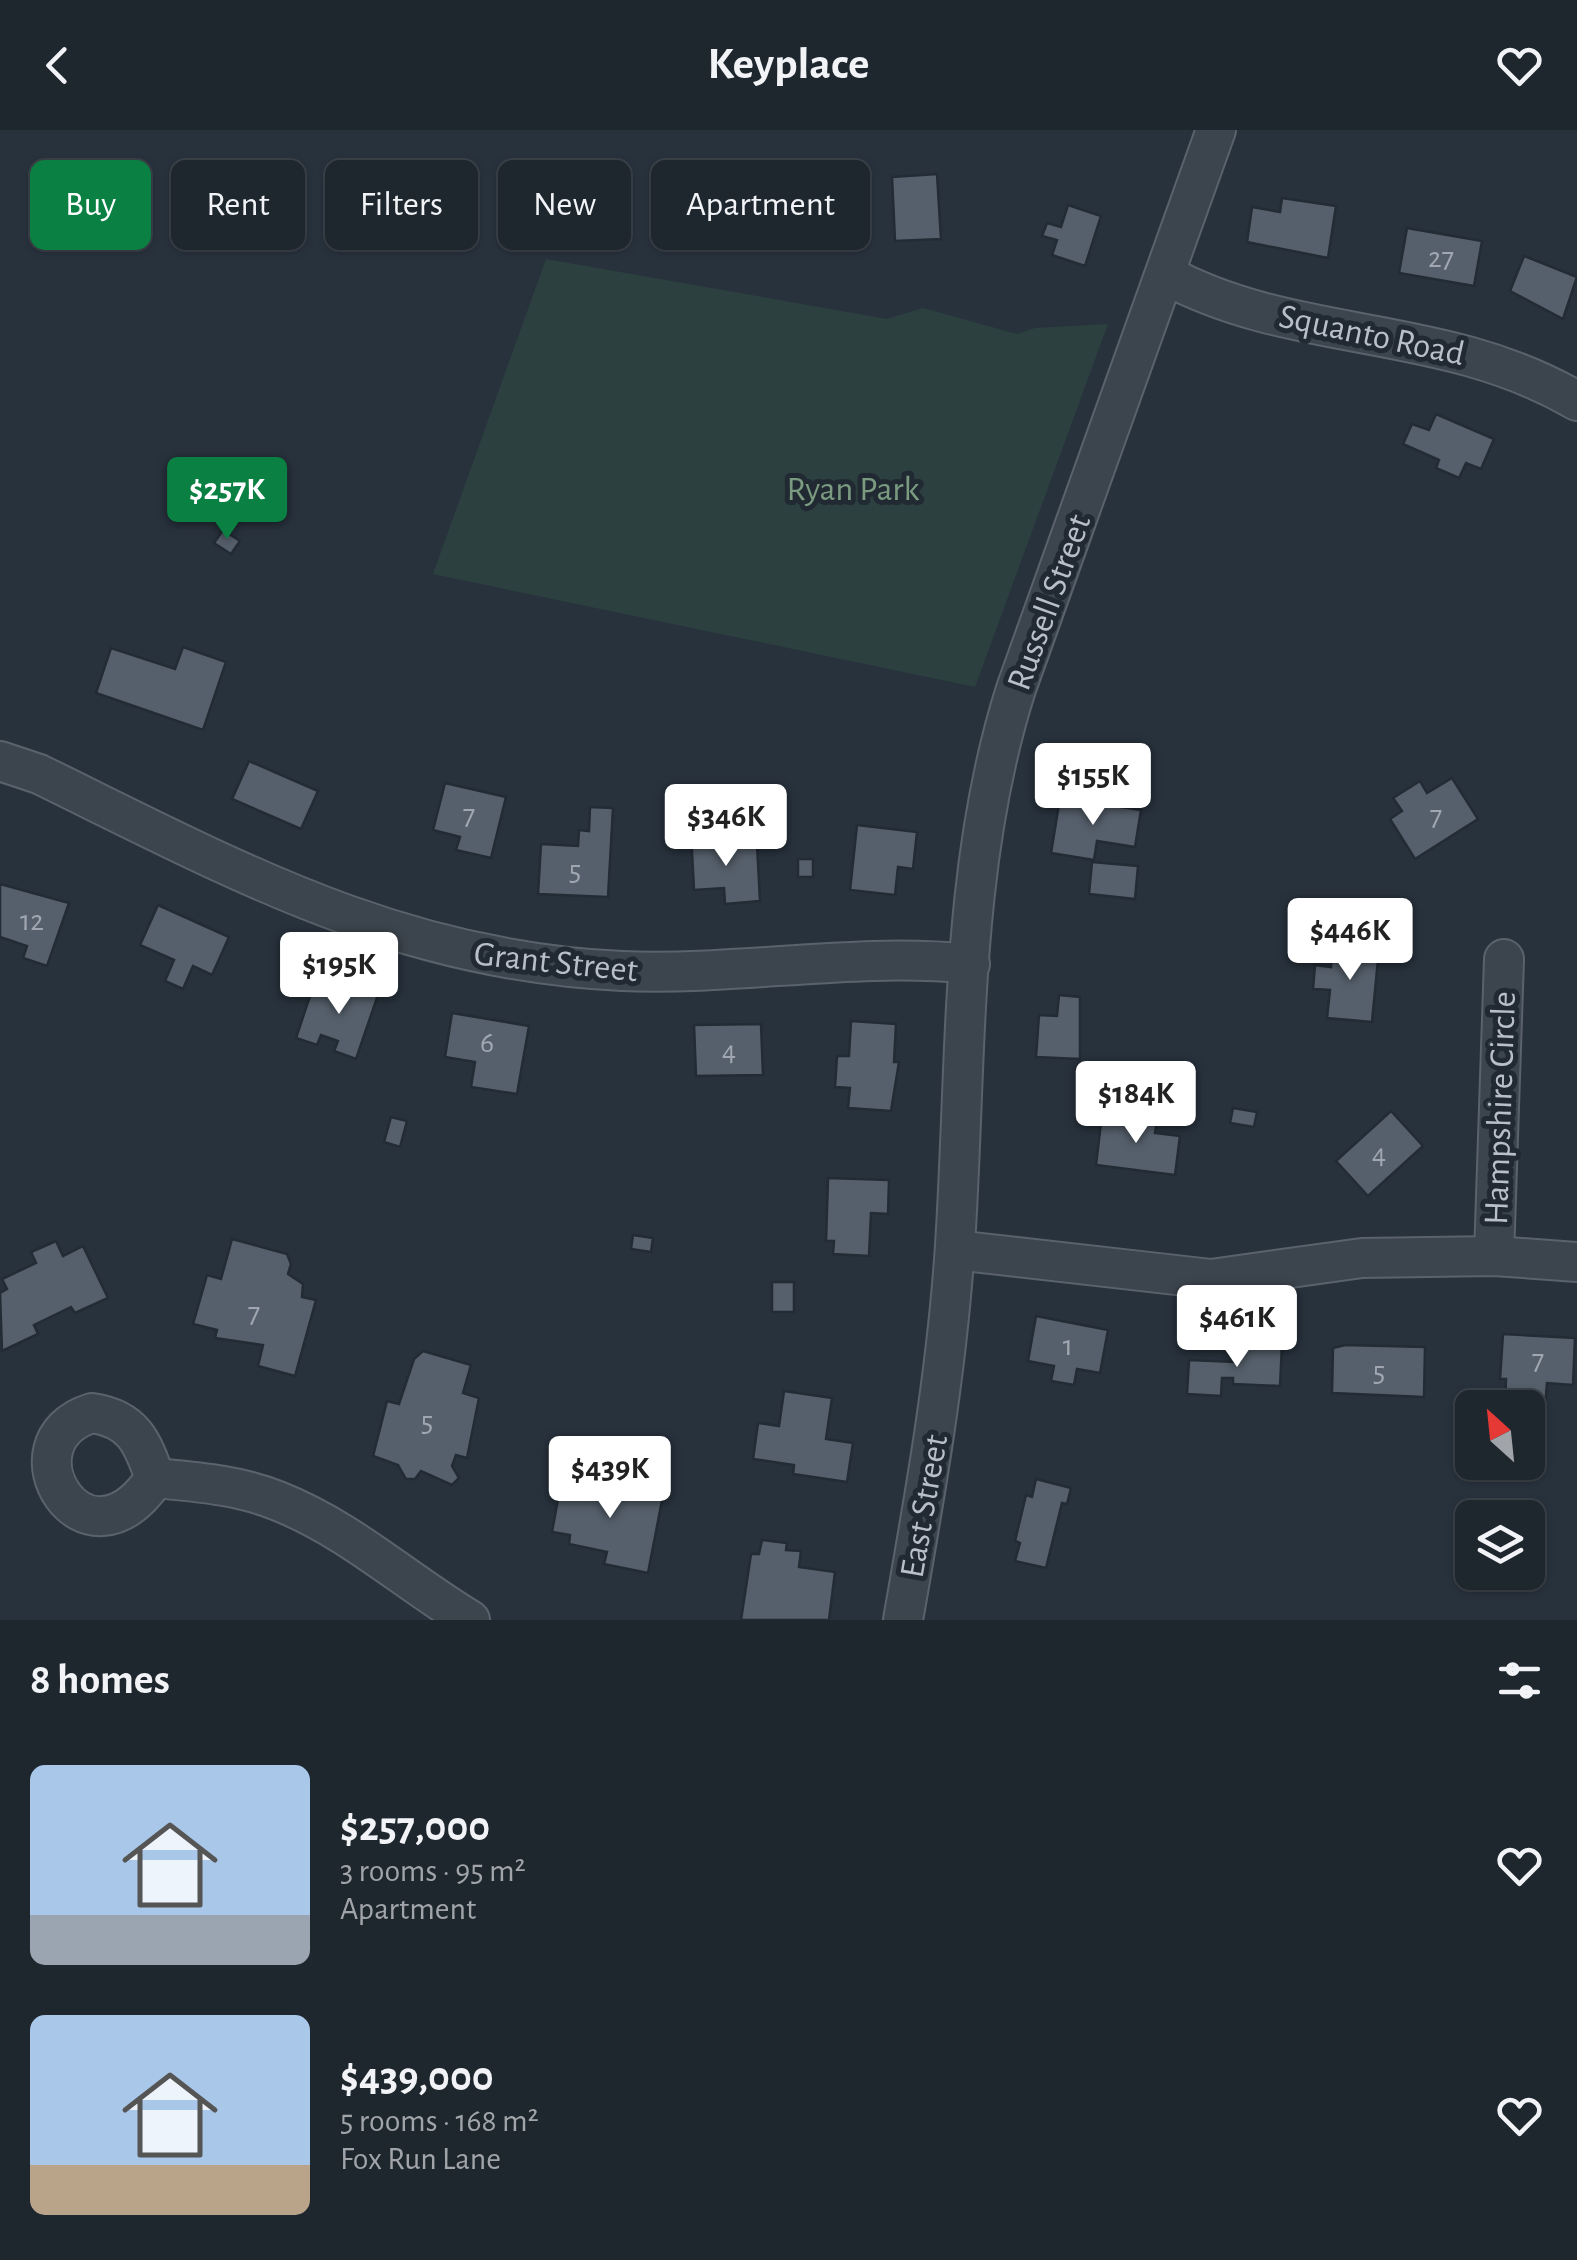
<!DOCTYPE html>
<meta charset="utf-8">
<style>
body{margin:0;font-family:"Alegreya Sans",sans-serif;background:#2b323a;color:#f1f3f6;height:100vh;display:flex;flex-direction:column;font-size:38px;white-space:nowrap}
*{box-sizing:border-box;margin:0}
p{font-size:32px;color:#a1a5aa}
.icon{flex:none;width:55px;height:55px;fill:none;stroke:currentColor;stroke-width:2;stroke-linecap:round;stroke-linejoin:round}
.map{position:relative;height:1490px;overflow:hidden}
.sheet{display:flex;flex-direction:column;background:#1e262e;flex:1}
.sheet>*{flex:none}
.hud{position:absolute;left:30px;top:30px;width:1000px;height:90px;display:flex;gap:20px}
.needle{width:65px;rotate:333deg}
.fabs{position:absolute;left:1455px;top:1260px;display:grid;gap:20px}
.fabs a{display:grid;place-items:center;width:90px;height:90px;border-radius:15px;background:#1e262e;box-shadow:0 2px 8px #0004,0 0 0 2px #3c434a;font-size:50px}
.price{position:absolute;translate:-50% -85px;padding:0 22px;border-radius:10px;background:#fff;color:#222;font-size:32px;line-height:65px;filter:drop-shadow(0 2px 5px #0008)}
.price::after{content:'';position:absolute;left:50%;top:60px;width:30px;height:22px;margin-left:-15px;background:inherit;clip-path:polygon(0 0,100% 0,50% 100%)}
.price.on{background:#0b8043;color:#fff}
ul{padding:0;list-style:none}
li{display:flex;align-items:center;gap:30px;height:250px;padding:0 30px}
li span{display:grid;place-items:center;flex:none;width:280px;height:200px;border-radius:15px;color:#555}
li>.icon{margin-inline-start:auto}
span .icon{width:120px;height:120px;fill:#fffc;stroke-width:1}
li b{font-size:42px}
h2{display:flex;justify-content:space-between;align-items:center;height:120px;padding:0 30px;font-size:42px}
.tag{padding:0 35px;border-radius:15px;background:#1e262e;box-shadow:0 2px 8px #0004,0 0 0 2px #3c434a;font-size:35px;line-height:90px}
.tag.on{background:#0b8043;color:#fff}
header{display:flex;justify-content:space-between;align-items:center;height:130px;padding:0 30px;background:#1e262e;font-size:45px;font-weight:700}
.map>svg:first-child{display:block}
.green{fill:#2d4040}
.building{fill:#56606c;stroke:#232b34;stroke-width:2.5}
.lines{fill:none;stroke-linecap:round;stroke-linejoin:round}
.minor-casing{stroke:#5a626b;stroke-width:42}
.minor{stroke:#3c444d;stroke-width:38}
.labels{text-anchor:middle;stroke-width:10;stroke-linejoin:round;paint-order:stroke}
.number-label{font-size:30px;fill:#a0a7b1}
.street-label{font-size:35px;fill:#b8bfc8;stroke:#212932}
.park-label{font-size:35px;fill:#7a9b80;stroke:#212932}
</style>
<header><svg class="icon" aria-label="back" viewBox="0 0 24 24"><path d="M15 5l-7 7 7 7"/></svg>Keyplace<svg class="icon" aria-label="heart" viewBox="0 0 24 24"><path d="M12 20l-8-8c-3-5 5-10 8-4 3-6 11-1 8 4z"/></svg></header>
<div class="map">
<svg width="1577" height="1490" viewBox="0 0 1577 1490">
<rect width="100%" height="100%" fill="#28323d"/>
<polygon class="green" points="546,129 887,189 923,178 1017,204 1035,198 1108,194 975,557 433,444"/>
<g class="building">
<polygon points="937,44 941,109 895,111 892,47"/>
<polygon points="710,50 819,69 811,111 703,91"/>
<polygon points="1282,68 1336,76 1328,128 1247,112 1252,77 1280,82"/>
<polygon points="1068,75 1101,86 1085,136 1052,125 1057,110 1042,106 1047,93 1061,97"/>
<polygon points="1407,98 1482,111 1474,156 1399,143"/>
<polygon points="1524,126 1577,147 1563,189 1510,161"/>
<polygon points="1436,284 1494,309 1481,339 1466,333 1459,348 1436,338 1439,330 1403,314 1412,294 1429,300"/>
<polygon points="223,400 240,411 231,424 214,413"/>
<polygon points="183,517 226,532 203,600 96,563 111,518 175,539"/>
<polygon points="249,631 318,661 301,699 232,669"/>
<polygon points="1452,648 1478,689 1415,729 1390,689 1402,681 1393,668 1420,651 1427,663"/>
<polygon points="445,653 506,667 491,728 456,720 460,707 433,700"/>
<polygon points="1060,668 1141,680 1135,717 1097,711 1094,730 1051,723"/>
<polygon points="590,677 613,678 608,767 538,764 541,714 578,716 579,700 589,701"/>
<polygon points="857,695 917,702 913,739 898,737 895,765 850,760"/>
<polygon points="716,703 717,716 757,714 760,771 725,774 724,758 694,760 691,704"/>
<rect x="798" y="729" width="15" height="18"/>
<polygon points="1092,732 1138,736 1135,769 1089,764"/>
<polygon points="0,754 69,773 47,836 23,828 27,816 0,807"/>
<polygon points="158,775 229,807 212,845 193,836 183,859 165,851 174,830 140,815"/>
<polygon points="1333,815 1379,819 1372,892 1327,888 1330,860 1313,859 1315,835 1331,837"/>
<polygon points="345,851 379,862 356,929 334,921 338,911 321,905 317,915 296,908 314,854 340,863"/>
<polygon points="1059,865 1080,867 1080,929 1036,927 1039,885 1057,886"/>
<polygon points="452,883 529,896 517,964 471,957 475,932 445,927"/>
<polygon points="851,891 896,894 894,932 899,932 891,981 848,978 850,958 835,957 837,926 849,926"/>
<polygon points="761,894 763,945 696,946 694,895"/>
<polygon points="1233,978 1257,982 1254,997 1230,993"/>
<polygon points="1391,981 1423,1016 1368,1066 1336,1031"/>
<polygon points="1102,984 1157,991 1155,1003 1180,1006 1175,1045 1096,1035"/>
<polygon points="391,987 407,991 400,1017 384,1012"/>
<polygon points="828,1048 889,1050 888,1084 871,1083 869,1126 833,1124 834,1111 826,1111"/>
<polygon points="633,1105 653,1108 651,1122 631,1119"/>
<polygon points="232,1109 287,1124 291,1134 288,1144 303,1154 302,1167 316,1170 295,1246 258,1236 263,1215 215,1208 217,1200 193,1194 207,1145 221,1149"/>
<polygon points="56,1111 63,1126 83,1116 108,1168 75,1183 71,1177 34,1195 38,1204 2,1221 0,1163 7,1159 2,1149 36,1133 31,1122"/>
<rect x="772" y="1152" width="22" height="30"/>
<polygon points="1036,1186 1108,1200 1100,1243 1077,1239 1074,1255 1051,1251 1054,1236 1028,1231"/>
<polygon points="1503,1204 1575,1208 1573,1255 1547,1253 1545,1278 1505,1276 1506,1249 1500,1249"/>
<polygon points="1235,1213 1282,1215 1280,1256 1233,1254 1233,1248 1222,1248 1221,1266 1187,1264 1189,1230 1234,1232"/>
<polygon points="1345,1215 1425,1217 1424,1267 1332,1263 1333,1218"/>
<polygon points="423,1221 471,1235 463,1263 479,1268 467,1328 456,1325 452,1336 459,1348 452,1355 421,1341 415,1349 406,1349 398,1335 373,1326 387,1271 399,1274 414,1229"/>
<polygon points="784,1261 832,1268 826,1309 853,1313 847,1352 793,1344 794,1335 753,1329 758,1293 779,1296"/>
<polygon points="562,1347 630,1360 631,1354 664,1360 648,1443 604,1434 607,1422 569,1414 570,1405 552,1402"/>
<polygon points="1036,1349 1071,1358 1067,1374 1062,1373 1046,1438 1015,1431 1020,1413 1015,1411 1026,1365 1032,1367"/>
<polygon points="762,1410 787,1413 786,1420 801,1421 799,1437 835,1442 829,1490 741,1490 751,1424 759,1424"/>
</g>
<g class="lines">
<defs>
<g id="minor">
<path d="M1166,145C1295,215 1442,192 1577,271"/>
<path d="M0,631L39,644C235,740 398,831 622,841C738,846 854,822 970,834"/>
<polyline points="955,1120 1211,1149 1362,1128 1494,1126 1577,1132"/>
<polyline points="1494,1126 1504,829"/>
<path d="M92,1283C133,1289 142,1311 155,1348C85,1453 0,1311 92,1283Z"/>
<path d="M155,1348C196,1352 239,1355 278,1371C349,1399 405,1451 470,1490"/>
<path d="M903,1490C925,1365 947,1241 955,1115C967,931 959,737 1016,559L1216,0"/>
</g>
</defs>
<use href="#minor" class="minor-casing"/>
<use href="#minor" class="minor"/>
</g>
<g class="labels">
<g class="number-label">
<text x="1441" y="137">27</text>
<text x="469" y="694">7</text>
<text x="1436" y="695">7</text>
<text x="575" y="750">5</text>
<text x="32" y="800">12</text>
<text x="487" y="922">6</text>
<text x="729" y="930">4</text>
<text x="1379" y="1033">4</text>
<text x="254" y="1192">7</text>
<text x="1068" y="1225">1</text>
<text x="1538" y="1239">7</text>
<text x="1379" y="1251">5</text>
<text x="427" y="1301">5</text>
</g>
<g class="street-label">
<text transform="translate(1372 204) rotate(12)" y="12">Squanto Road</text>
<text transform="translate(1048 472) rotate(-70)" y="12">Russell Street</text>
<text transform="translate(556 831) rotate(6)" y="12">Grant Street</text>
<text transform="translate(1499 978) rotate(-88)" y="12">Hampshire Circle</text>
<text transform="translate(923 1376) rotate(-80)" y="12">East Street</text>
</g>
<g class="park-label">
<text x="853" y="370">Ryan Park</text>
</g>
</g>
</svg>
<div class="fabs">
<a><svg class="needle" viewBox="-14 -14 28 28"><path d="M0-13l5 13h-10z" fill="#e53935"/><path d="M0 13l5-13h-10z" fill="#a1a5aa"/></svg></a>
<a><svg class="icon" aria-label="layers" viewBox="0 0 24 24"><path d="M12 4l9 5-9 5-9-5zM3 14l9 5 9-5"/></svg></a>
</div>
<b class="price on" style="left:227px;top:412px">$257K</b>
<b class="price" style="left:1093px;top:698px">$155K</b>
<b class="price" style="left:726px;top:739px">$346K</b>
<b class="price" style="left:1350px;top:853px">$446K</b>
<b class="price" style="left:339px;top:887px">$195K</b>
<b class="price" style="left:1136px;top:1016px">$184K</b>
<b class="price" style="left:1237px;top:1240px">$461K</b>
<b class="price" style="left:610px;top:1391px">$439K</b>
<div class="hud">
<a class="tag on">Buy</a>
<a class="tag">Rent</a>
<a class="tag">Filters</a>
<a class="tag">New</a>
<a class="tag">Apartment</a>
</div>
</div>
<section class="sheet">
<h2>8 homes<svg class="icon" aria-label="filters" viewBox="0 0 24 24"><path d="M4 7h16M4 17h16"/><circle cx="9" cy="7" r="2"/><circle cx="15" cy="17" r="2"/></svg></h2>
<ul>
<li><span style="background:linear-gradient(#a9c7e8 75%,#9aa5b1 0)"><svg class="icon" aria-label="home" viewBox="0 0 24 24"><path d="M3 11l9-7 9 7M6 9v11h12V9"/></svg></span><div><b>$257,000</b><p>3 rooms · 95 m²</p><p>Apartment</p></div><svg class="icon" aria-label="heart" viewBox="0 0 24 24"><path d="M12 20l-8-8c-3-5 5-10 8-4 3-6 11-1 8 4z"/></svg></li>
<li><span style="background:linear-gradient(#a9c7e8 75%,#b9a48a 0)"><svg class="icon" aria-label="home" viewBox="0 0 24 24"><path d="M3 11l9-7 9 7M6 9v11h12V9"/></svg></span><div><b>$439,000</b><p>5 rooms · 168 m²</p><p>Fox Run Lane</p></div><svg class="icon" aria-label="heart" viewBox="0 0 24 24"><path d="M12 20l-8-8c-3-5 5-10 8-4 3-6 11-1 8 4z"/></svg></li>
</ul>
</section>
